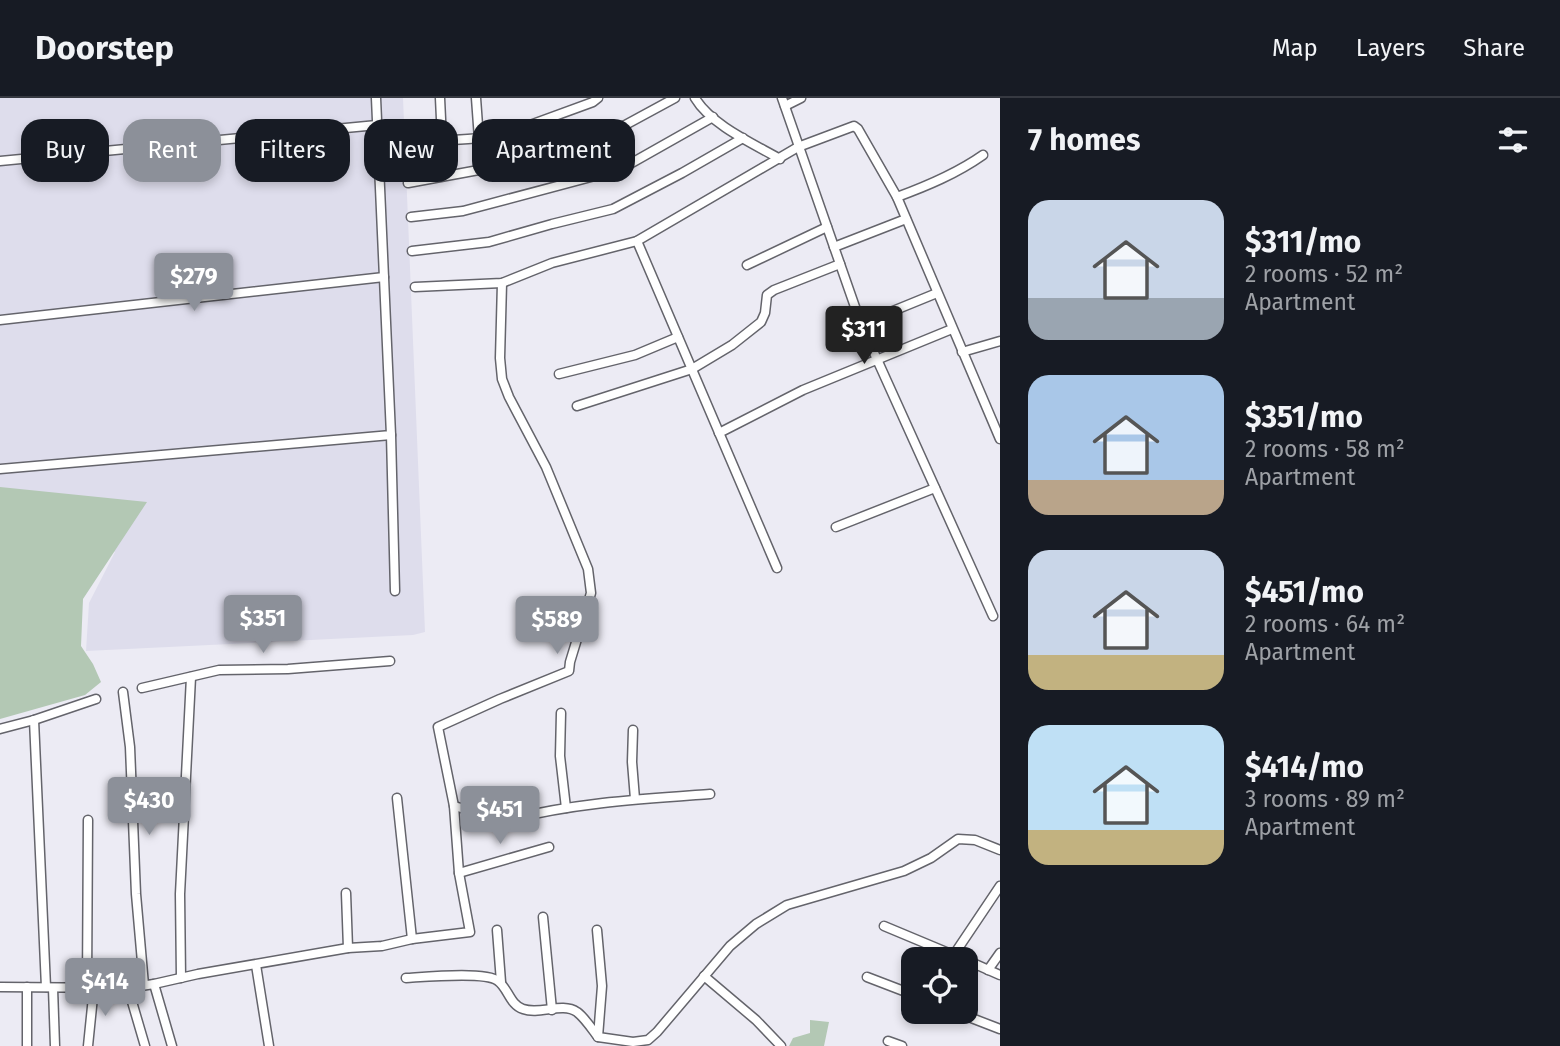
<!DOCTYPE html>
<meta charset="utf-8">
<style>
body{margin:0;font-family:"Fira Sans",sans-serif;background:#20242c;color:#f1f3f6;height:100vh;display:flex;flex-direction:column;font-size:26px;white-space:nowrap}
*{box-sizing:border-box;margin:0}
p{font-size:23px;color:#9ea1a6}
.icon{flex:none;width:38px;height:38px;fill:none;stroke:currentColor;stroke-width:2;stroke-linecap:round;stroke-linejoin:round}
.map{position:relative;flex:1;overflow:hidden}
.panel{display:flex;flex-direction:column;background:#171b24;width:560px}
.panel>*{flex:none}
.guide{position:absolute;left:21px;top:21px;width:665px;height:63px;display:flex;gap:14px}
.controls{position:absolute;left:901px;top:849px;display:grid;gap:14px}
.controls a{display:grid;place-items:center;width:77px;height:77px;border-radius:14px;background:#171b24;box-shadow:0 4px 10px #0003;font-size:35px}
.price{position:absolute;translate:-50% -60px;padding:0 16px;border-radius:7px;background:#8c9099;color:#fff;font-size:23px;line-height:46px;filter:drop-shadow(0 2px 4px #0008)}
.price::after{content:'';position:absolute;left:50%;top:42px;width:21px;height:16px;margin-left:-10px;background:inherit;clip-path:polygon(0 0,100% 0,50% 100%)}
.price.active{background:#222;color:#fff}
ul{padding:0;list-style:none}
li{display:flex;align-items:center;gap:21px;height:175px;padding:0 28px}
li span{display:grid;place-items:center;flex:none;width:196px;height:140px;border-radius:21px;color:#555}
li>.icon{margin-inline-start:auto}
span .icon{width:84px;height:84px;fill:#fffc;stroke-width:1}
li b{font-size:30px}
h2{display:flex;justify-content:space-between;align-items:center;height:84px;padding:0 28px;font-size:30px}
.tag{padding:0 24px;border-radius:21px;background:#171b24;box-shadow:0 4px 10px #0003;font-size:24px;line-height:63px}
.tag.active{background:#8c9099;color:#fff}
header{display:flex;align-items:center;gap:42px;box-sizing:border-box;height:98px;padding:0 35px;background:#171b24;border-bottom:2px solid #363941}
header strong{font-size:33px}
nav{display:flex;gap:38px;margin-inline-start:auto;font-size:24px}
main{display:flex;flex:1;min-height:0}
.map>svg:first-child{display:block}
.built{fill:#deddec}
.green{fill:#b3c8b4}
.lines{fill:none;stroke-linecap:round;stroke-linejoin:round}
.minor-casing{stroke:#64646b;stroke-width:11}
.minor{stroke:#fff;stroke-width:8}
</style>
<header>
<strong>Doorstep</strong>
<nav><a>Map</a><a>Layers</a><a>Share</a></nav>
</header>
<main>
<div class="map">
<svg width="1000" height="948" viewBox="0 0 1000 948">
<rect width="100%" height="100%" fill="#ecebf4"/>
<polygon class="built" points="0,0 403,0 425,534 413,537 86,553 89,505 115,454 0,431"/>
<g class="green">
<polygon points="0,389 147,404 83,501 81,548 93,566 101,584 85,597 0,621"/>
<polygon points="810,922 829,924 824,948 789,948 793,940 810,935"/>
</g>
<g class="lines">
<defs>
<g id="minor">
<polyline points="440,0 442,42"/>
<polyline points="476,0 479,41"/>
<path d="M695,0C711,27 754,46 780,61"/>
<polyline points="782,0 861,226 993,518"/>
<polyline points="785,8 801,0"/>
<path d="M409,43C442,42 476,43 508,35L593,4L598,0"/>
<polyline points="0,63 377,27"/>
<polyline points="408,85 495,69 591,41 616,32 675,0"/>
<path d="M897,99C927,88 956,76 983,57"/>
<polyline points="411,119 463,113 621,71 713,19"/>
<polyline points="637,143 777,470"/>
<polyline points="834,149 906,121"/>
<polyline points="412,153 489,144 552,126 613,111 682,75 743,40"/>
<polyline points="747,167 827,129"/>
<polyline points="415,189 502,185 552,165 637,143 798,49 854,28 858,31 897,99 1000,341"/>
<polyline points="0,222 384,179"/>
<polyline points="861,226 937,195"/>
<polyline points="962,254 1000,243"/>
<polyline points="559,276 635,257 678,239"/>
<polyline points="577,308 692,271 732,247 761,224 765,215 767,197 774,192 840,166"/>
<polyline points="719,335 803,292 952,231"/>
<polyline points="391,337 395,493"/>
<polyline points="0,371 391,337 376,0"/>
<polyline points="836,429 935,390"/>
<polyline points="142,590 219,572 288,571 390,563"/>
<polyline points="123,594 130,649 136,796 144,887"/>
<polyline points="561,615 560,658 566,710"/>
<polyline points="34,622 46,889"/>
<polyline points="0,631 34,622 96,601"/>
<polyline points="633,632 632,664 635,701"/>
<polyline points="397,700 412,841"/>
<path d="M454,708L500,721L508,722C574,705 642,701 710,696"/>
<polyline points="459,775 549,749"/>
<polyline points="346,795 348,850"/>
<polyline points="543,819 552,912"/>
<polyline points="884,828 963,861"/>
<polyline points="497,832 501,884"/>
<polyline points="597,832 602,888 598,939"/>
<polyline points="951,861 1000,788"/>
<polyline points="966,862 1000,877"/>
<polyline points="256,867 269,948"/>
<polyline points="988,872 1000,855"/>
<polyline points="704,878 756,922 781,948"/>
<polyline points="867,879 914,897"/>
<polyline points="181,880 180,796 191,579"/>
<path d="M406,880C424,879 486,873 498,883C508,890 510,907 523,911C540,917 562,904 577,914C585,920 592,931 598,939L633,944L648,942L657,934L730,848L756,826L787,807L904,773L931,760L958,741L975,742L1000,752"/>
<polyline points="154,886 172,948"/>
<polyline points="87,888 88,722"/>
<polyline points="0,889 128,890 154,886 198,876 348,850 382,848 412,841 470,834 459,775 454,708 438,629 500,601 569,573 570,564 591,495 588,471 546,369 509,299 502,281 500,260 502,185"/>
<polyline points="53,890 55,948"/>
<polyline points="128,890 145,948"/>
<polyline points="956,914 1000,931"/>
<polyline points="888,943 902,948"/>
<polyline points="27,948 27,889"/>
<polyline points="88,948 94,889"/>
</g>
</defs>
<use href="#minor" class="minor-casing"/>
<use href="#minor" class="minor"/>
</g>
</svg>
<div class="controls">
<a><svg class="icon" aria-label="locate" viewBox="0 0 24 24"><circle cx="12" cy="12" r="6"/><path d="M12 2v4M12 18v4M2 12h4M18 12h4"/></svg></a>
</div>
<b class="price" style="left:194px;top:215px">$279</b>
<b class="price active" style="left:864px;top:268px">$311</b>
<b class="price" style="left:263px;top:557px">$351</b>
<b class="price" style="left:557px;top:558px">$589</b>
<b class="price" style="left:149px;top:739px">$430</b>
<b class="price" style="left:500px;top:748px">$451</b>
<b class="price" style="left:105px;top:920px">$414</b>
<div class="guide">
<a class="tag">Buy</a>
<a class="tag active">Rent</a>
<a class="tag">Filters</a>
<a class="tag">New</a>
<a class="tag">Apartment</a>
</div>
</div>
<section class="panel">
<h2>7 homes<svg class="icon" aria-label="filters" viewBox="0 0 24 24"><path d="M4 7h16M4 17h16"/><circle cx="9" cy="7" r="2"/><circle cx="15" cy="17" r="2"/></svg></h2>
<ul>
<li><span style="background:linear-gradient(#c9d6e8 70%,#9aa5b1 0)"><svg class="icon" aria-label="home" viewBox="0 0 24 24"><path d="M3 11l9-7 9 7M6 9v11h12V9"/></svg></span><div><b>$311/mo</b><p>2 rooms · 52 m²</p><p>Apartment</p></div></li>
<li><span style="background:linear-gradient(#a9c7e8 75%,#b9a48a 0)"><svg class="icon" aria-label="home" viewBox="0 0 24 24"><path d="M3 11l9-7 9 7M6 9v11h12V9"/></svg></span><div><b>$351/mo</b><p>2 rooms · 58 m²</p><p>Apartment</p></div></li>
<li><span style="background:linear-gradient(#c9d6e8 75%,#c2b280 0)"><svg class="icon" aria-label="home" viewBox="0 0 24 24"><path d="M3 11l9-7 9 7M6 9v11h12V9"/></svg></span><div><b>$451/mo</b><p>2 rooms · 64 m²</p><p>Apartment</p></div></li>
<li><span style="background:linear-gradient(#bfe0f5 75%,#c2b280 0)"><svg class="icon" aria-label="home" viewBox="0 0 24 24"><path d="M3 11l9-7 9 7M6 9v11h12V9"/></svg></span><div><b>$414/mo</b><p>3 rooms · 89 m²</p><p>Apartment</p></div></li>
</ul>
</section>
</main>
